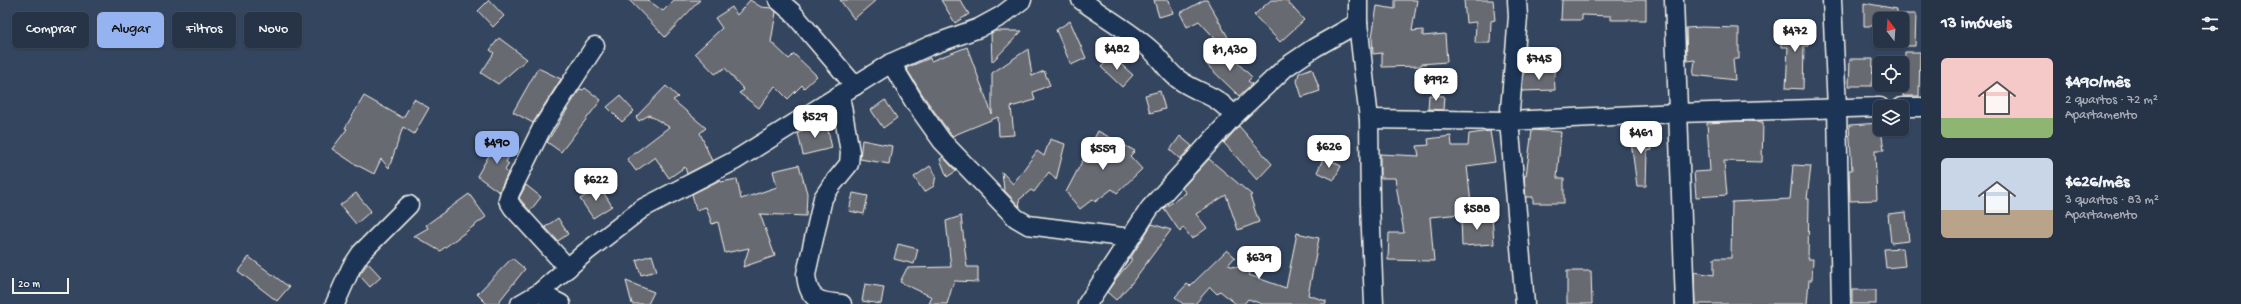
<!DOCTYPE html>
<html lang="pt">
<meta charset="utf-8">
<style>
body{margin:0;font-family:"Gochi Hand",sans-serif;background:#2f3c4e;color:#f1f3f6;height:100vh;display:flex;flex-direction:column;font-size:15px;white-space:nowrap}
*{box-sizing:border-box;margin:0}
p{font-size:13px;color:#a4aab4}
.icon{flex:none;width:22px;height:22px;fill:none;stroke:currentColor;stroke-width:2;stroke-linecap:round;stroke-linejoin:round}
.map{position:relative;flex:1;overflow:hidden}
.drawer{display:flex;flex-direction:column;background:#273447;width:320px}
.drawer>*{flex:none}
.banner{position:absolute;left:12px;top:12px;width:380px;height:36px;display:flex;gap:8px}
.needle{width:26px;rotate:343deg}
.fabs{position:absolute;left:1873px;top:12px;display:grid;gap:8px}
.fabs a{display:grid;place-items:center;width:36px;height:36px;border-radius:6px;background:#273447;box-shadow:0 1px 3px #0004,0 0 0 1px #434f60;font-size:20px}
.scale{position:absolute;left:12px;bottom:10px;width:57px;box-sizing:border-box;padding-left:4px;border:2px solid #f4f1e8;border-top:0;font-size:11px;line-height:14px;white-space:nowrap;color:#f4f1e8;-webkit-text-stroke:3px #1d3557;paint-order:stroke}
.price{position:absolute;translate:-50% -34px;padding:0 9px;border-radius:8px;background:#fff;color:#222;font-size:13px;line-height:26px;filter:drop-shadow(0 1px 2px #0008)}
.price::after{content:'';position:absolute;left:50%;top:24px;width:12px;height:9px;margin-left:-6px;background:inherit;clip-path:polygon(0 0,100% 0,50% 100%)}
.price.active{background:#95b2f1;color:#111}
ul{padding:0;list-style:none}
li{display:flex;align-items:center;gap:12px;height:100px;padding:0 20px}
li span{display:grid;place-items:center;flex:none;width:112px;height:80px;border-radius:6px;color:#555}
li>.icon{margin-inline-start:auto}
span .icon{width:48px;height:48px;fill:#fffc;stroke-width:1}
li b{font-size:17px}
h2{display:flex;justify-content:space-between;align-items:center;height:48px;padding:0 20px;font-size:17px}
.pill{padding:0 14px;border-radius:6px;background:#273447;box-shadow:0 1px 3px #0004,0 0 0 1px #434f60;font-size:14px;line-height:36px}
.pill.active{background:#95b2f1;color:#111}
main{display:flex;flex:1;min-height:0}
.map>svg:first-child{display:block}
.building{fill:#686b72;stroke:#f4f1e8}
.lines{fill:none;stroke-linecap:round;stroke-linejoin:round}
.street-casing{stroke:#f4f1e8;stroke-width:21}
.street{stroke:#1d3557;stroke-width:18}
</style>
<main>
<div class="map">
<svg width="1921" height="304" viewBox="0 0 1921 304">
<rect width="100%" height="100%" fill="#34455f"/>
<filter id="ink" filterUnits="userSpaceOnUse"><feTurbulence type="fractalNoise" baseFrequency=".025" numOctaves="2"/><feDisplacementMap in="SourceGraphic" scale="8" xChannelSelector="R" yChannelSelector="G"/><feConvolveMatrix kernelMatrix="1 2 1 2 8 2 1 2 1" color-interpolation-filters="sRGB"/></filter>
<g filter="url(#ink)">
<g class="building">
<polygon points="489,0 504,16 493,27 478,11"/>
<polygon points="629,0 648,0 663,11 674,0 700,0 665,37"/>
<polygon points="750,0 761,7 772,8 776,12 771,42 789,59 794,54 817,76 804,88 802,85 788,99 775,86 759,108 739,93 744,90 725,68 715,74 695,53 722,28 715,18 732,7 737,15"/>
<polygon points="840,0 876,0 854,19"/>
<polygon points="941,0 960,0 969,14 955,23"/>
<polygon points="1154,0 1169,0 1173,13 1159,17"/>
<polygon points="1204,0 1207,0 1238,55 1233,58 1199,21 1187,27 1180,13"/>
<polygon points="1271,0 1286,0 1304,20 1280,42 1254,15"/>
<polygon points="1395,0 1417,0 1412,31 1423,30 1423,36 1445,34 1447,62 1421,64 1421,66 1382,67 1382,53 1373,54 1372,37 1377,6 1395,9"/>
<polygon points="1464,0 1493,0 1495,20 1491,21 1490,43 1475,43 1476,22 1466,23"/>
<polygon points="1562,0 1646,0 1646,20 1611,20 1611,16 1582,15 1582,20 1561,20"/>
<polygon points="1864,3 1897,9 1897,14 1916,14 1915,46 1882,46 1883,41 1902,41 1902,19 1880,19 1880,26 1864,26"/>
<polygon points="1070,21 1086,58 1071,65 1056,30"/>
<polygon points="1807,24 1808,46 1804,46 1803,89 1786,88 1788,47 1781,47 1780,25"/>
<polygon points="1702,27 1739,28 1739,59 1733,59 1735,80 1693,75 1695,60 1687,61 1686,28"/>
<polygon points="995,31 1022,31 992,62 991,33"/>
<polygon points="499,38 527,59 498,84 481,73 494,53 490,50"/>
<polygon points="967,47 992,114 992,73 1028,49 1032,76 1044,71 1050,85 1033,92 1035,100 1011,107 1014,135 999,136 998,117 952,136 924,97 906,68 930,58 931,61"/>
<polygon points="1222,48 1252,77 1248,81 1252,84 1239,96 1206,64"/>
<polygon points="1905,52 1920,52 1919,96 1903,96"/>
<polygon points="1112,56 1133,75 1122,87 1101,67"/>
<polygon points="1850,59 1873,59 1872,86 1849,86"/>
<polygon points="538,68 561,79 533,123 513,112"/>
<polygon points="1312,68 1320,91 1302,97 1297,81 1299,73"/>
<polygon points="1554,70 1555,90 1522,91 1524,71"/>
<polygon points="666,86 678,97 673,100 706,128 700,133 712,161 687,174 685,167 669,178 655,157 636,171 627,159 669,127 649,115 639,121 636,117"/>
<polygon points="585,88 601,100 561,152 547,142 580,89 583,90"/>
<polygon points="1160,91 1165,109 1150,113 1145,95"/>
<polygon points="1429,95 1444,96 1443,110 1428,109"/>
<polygon points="364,96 403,118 414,99 429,108 414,134 403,127 389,168 381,159 374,174 355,164 332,149 347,129 345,128"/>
<polygon points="620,96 634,111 622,122 607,107"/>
<polygon points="885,100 897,118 883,128 871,110"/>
<polygon points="1746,121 1763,122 1762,162 1724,161 1727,195 1696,197 1694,172 1710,171 1707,123"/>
<polygon points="826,122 832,148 803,155 798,133 811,126"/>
<polygon points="1880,123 1884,150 1875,150 1877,200 1850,201 1849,170 1852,170 1849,125"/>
<polygon points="1239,126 1272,164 1257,180 1224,143"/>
<polygon points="1532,130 1561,132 1557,178 1564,178 1564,203 1533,203 1533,197 1526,197 1524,176 1526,176"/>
<polygon points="1098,131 1135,151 1130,156 1142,169 1117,193 1112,189 1095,202 1093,199 1080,209 1066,192"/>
<polygon points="1490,131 1495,162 1467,166 1472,213 1430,217 1434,261 1388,260 1389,233 1404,233 1395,178 1380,178 1380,154 1419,156 1417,146 1429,145 1428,139 1451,136 1452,146 1468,146 1469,134"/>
<polygon points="1650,132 1652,150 1647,151 1646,186 1637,186 1630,134"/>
<polygon points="1180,136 1192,146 1180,159 1170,150"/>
<polygon points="499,138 514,146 506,162 509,164 505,170 508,173 499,192 477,176"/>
<polygon points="1050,139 1065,144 1056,180 1049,172 1034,192 1031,190 1019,200 1020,207 1004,190 1002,172 1013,184 1037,151 1044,156"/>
<polygon points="862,140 892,146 889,164 860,159"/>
<polygon points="943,157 956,171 947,177 940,159"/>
<polygon points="1324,157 1341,166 1334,180 1317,172"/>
<polygon points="1209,159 1252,195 1250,196 1259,222 1238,230 1226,195 1196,214 1207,228 1192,239 1183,227 1180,232 1164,208 1186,193 1182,188"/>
<polygon points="799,165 807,193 806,216 760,214 775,256 743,267 749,248 725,253 718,222 712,224 706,207 696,210 692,194 720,180 721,182 737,179 741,199 777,187 773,171"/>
<polygon points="1793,165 1811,166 1807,199 1809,199 1808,259 1813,259 1812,280 1809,280 1807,304 1695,304 1694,272 1714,275 1714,258 1731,258 1732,202 1790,199"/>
<polygon points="930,166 936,175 934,186 924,192 914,177"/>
<polygon points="526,185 541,197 530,211 519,198"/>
<polygon points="600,187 612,206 593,218 580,199"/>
<polygon points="356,193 371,211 356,224 340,205"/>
<polygon points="853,193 868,196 864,214 849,211"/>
<polygon points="469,194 486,217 440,251 414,236 428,228 426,225"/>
<polygon points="1906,212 1909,241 1891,243 1888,214"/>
<polygon points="961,216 967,267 978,267 978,282 954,281 947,304 929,304 932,297 900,282 907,268 951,267 946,221"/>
<polygon points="1492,216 1494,244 1462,246 1461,218"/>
<polygon points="558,218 568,234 558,241 545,227"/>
<polygon points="1152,224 1171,230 1131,284 1116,300 1107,292 1119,275 1131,261 1131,257"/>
<polygon points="1297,233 1319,238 1308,295 1326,301 1326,304 1262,304 1248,299 1244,304 1236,304 1220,291 1217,294 1210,287 1195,304 1183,304 1175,297 1187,284 1190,286 1227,250 1235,257 1228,265 1251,271 1249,275 1286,288"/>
<polygon points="898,244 918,249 914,264 894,259"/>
<polygon points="1903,248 1905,266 1886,268 1884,249"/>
<polygon points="652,255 657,271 641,275 636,260"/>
<polygon points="249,257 289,287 277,301 238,271"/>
<polygon points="512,258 525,269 497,304 487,304 477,294"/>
<polygon points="368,263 381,277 370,287 359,275"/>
<polygon points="1567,271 1591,271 1592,304 1567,304"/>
<polygon points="626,281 654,292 648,304 632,304"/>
<polygon points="865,284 884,287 881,304 862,301"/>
<rect x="1852" y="290" width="24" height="14"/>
</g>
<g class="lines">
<defs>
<g id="street">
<polyline points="778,0 792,12 855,86"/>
<path d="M1081,0C1104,17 1130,31 1151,50C1161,59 1167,71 1178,79C1200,95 1214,92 1234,116"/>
<polyline points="1358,0 1358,23 1369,119 1370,204 1374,304"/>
<polyline points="1517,0 1518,17 1509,121 1525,304"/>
<polyline points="1674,0 1685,304"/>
<polyline points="1832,0 1837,108 1841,304"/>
<polyline points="891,63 915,103 942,141 1016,218 1028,225 1130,238"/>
<path d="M840,95L850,152L849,164L831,186L823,198L806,274C808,300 818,302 842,304"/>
<polyline points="1902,107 1921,107"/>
<polyline points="1369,119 1509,121 1678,113 1880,107"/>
<polyline points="568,268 513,208 508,200 510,193 542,128 595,46"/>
<polyline points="539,293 561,304"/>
<polyline points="335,304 351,268 361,253 409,205"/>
<polyline points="520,304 539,293 586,252 643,208 734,161 891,63 929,46 979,28 1001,16 1022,0"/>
<polyline points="1087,304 1150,208 1234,116 1286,67 1314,48 1358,23"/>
</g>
</defs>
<use href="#street" class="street-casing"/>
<use href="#street" class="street"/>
</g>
</g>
</svg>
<div class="fabs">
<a><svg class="needle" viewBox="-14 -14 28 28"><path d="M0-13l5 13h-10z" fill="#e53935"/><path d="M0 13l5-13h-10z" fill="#a4aab4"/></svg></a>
<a><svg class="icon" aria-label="locate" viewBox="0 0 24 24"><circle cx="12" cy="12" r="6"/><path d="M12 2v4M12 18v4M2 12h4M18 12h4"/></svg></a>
<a><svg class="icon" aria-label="layers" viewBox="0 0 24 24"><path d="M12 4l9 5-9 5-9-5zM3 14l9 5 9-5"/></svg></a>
</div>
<div class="scale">20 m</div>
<b class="price" style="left:1795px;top:53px">$472</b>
<b class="price" style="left:1117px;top:71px">$482</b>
<b class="price" style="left:1230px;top:72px">$1,430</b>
<b class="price" style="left:1539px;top:81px">$745</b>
<b class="price" style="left:1436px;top:102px">$992</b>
<b class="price" style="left:815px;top:139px">$529</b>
<b class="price" style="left:1641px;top:155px">$461</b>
<b class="price active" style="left:497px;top:165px">$490</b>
<b class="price" style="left:1329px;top:169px">$626</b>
<b class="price" style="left:1103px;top:171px">$559</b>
<b class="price" style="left:596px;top:202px">$622</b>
<b class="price" style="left:1477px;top:231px">$588</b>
<b class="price" style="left:1259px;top:280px">$639</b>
<div class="banner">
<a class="pill">Comprar</a>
<a class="pill active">Alugar</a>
<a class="pill">Filtros</a>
<a class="pill">Novo</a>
</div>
</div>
<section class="drawer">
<h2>13 imóveis<svg class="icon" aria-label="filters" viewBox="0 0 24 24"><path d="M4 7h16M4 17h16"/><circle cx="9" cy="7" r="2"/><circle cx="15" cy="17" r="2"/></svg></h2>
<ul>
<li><span style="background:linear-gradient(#f6c9c9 75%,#8fb573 0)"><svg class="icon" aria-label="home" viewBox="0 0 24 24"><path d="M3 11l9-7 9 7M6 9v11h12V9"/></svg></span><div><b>$490/mês</b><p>2 quartos · 72 m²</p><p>Apartamento</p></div></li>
<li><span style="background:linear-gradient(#c9d6e8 65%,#b9a48a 0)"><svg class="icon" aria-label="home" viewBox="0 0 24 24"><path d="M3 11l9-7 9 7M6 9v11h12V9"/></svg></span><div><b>$626/mês</b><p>3 quartos · 83 m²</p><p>Apartamento</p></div></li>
</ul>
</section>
</main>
